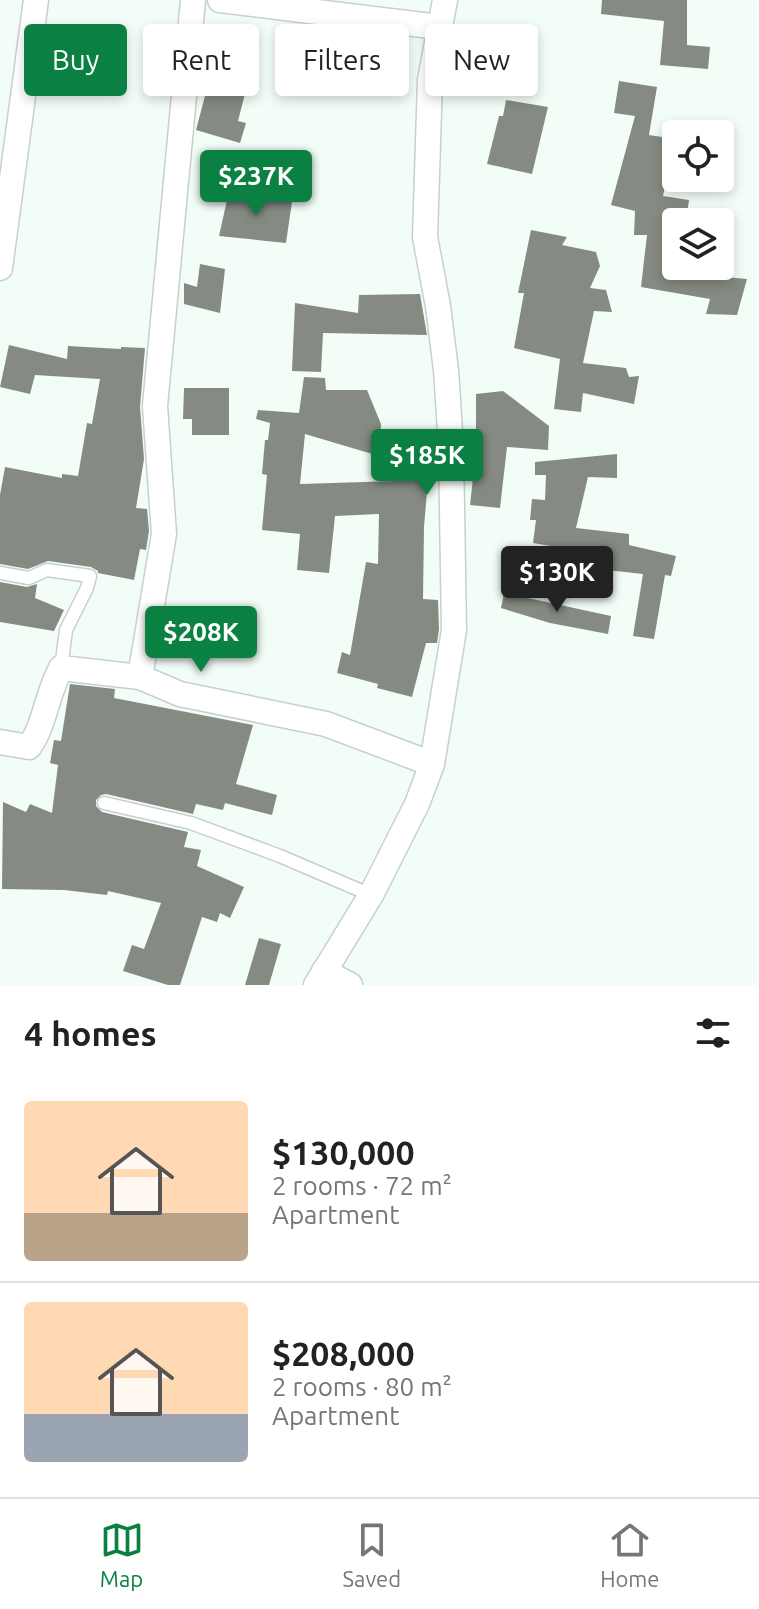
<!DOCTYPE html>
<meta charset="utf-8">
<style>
body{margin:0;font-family:Ubuntu,sans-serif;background:#f2f2f2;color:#222;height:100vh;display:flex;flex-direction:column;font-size:30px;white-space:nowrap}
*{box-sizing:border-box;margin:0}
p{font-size:26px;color:#767676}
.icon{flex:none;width:44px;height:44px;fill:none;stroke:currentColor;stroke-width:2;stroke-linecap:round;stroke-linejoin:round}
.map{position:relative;height:985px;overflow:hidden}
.sheet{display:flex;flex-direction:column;background:#fff;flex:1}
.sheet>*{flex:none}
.banner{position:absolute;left:24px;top:24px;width:712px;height:72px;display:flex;gap:16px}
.tools{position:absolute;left:662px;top:120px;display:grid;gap:16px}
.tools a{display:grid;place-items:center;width:72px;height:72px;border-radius:8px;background:#fff;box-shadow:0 4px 12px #0003;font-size:40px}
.price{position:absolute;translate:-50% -68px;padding:0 18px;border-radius:8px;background:#0b8043;color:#fff;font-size:26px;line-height:52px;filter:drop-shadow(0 2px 4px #0008)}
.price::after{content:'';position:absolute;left:50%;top:48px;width:24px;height:18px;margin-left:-12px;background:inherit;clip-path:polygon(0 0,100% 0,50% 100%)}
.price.on{background:#222;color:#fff}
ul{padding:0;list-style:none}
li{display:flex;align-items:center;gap:24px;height:200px;padding:0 24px}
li+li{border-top:2px solid #e0e0e0}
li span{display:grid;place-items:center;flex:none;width:224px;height:160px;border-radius:8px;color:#555}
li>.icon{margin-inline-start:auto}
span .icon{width:96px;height:96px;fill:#fffc;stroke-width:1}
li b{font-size:34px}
h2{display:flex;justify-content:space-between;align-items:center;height:96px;padding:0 24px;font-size:34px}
.pill{padding:0 28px;border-radius:8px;background:#fff;box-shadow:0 4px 12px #0003;font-size:28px;line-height:72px}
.pill.on{background:#0b8043;color:#fff}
.tab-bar{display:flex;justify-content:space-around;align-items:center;height:112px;border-top:2px solid #e0e0e0;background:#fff;font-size:22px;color:#767676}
.tab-bar a{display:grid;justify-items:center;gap:4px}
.tab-bar .on{color:#0b8043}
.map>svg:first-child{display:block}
.building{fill:#858b83}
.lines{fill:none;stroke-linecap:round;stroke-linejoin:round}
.service-casing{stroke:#c7d0cc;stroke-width:15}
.minor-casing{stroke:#c7d0cc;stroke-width:27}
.service{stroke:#fff;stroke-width:12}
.minor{stroke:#fff;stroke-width:24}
</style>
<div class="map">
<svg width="759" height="985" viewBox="0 0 759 985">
<rect width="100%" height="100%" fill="#f3fdf8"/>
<g class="building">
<polygon points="602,0 687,0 687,45 710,47 708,69 660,65 664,21 601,14"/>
<polygon points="211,73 248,82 238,121 246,123 240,143 196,130"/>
<polygon points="619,81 657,87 649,135 675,139 663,196 689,200 686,222 676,222 676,268 702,273 702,275 747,279 737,315 706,314 710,299 641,287 647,235 634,235 635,211 611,205 635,116 614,113"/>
<polygon points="506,100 548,107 532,174 487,164 499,116 503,116"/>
<polygon points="229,191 292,202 286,243 219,236"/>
<polygon points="531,230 567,237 562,245 596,252 600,266 590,288 606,290 612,312 594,311 583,363 626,368 629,377 639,376 634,404 583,393 581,412 554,409 560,359 514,348 524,293 518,293"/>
<polygon points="200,264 225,269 220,313 184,304 184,283 197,287"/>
<polygon points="420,294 427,335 323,333 321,372 292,371 295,303 358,313 359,295"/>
<polygon points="9,345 67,359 68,346 121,349 121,347 145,348 140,407 144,459 136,508 147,509 149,531 146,550 140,549 134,580 98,573 98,571 91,567 48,561 28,569 0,564 0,495 5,467 62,478 62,474 78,476 87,423 92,424 100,379 35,375 30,394 0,387"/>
<polygon points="304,377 325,378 326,390 367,390 381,424 379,456 305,434 300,484 428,480 424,527 423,599 438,600 439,629 437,643 426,643 412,697 377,688 378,684 337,673 342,652 350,655 366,562 378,564 379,514 335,516 329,573 297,570 300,534 262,530 267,475 262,474 265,440 268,440 270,423 256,419 258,410 299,413"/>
<polygon points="184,388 229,388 229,435 192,435 192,419 183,419"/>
<polygon points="503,391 549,426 548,450 507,447 500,508 470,505 476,451 476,394"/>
<polygon points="617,454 617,478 588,477 576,528 629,534 629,545 676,556 671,576 665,575 654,639 633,636 643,574 607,570 608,552 575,550 533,543 536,520 530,520 532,499 545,500 546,475 535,475 535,462"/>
<polygon points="0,582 27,587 37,584 35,598 64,610 54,631 0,622"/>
<polygon points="504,593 611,616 608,634 550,623 501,608"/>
<polygon points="70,684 115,689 114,698 253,725 236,784 277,795 272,815 225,803 223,810 196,804 193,814 106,794 101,795 96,800 96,806 102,812 188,832 184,847 201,850 197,866 244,887 230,918 220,913 217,922 202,917 180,985 168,985 123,971 132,945 144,949 161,903 108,891 107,895 64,890 2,889 3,802 26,812 30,804 52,813 58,765 50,763 54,740 61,741"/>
<polygon points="259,938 281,944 269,985 245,985"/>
</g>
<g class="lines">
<defs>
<g id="service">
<polyline points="0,573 29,578 47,570 90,576 87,588 66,630 61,668"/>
<polyline points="104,803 191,823 280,856 371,895"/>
</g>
<g id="minor">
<polyline points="220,0 439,27"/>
<polyline points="0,268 36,0"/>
<polyline points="140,677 164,534 155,406 193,0"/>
<path d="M0,742L29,747C45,725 47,693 61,668L140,677L180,694L326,724L432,764"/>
<polyline points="324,971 350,985"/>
<polyline points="316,985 371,895 417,804 432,764 454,630 451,447 446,370 438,306 425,237 430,80 445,0"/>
</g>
</defs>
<use href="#service" class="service-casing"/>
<use href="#minor" class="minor-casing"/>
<use href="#service" class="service"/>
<use href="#minor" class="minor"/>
</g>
</svg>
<div class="tools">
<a><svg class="icon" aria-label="locate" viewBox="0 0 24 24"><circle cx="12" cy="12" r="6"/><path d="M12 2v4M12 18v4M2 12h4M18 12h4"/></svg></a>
<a><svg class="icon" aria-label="layers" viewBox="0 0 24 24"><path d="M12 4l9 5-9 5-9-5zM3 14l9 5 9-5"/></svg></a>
</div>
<b class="price" style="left:256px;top:218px">$237K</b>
<b class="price" style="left:427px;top:497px">$185K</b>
<b class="price on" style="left:557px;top:614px">$130K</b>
<b class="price" style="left:201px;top:674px">$208K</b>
<div class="banner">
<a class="pill on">Buy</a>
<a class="pill">Rent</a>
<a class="pill">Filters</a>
<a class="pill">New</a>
</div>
</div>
<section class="sheet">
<h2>4 homes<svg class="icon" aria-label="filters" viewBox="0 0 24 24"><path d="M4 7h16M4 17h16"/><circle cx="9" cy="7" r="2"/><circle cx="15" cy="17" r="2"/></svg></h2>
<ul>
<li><span style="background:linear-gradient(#ffd9b3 70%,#b9a48a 0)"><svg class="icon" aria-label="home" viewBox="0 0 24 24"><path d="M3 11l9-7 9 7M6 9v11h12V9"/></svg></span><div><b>$130,000</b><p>2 rooms · 72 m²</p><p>Apartment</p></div></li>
<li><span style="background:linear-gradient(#ffd9b3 70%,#9aa5b1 0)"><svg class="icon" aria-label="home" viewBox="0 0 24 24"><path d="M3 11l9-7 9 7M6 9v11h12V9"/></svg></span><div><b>$208,000</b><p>2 rooms · 80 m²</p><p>Apartment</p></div></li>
</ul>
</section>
<nav class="tab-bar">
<a class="on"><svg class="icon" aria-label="map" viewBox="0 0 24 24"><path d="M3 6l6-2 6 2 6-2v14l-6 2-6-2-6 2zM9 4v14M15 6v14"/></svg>Map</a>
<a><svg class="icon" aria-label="saved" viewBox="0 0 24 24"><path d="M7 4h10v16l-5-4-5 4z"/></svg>Saved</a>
<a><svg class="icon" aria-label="home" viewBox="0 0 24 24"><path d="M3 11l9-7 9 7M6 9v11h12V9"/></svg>Home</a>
</nav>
